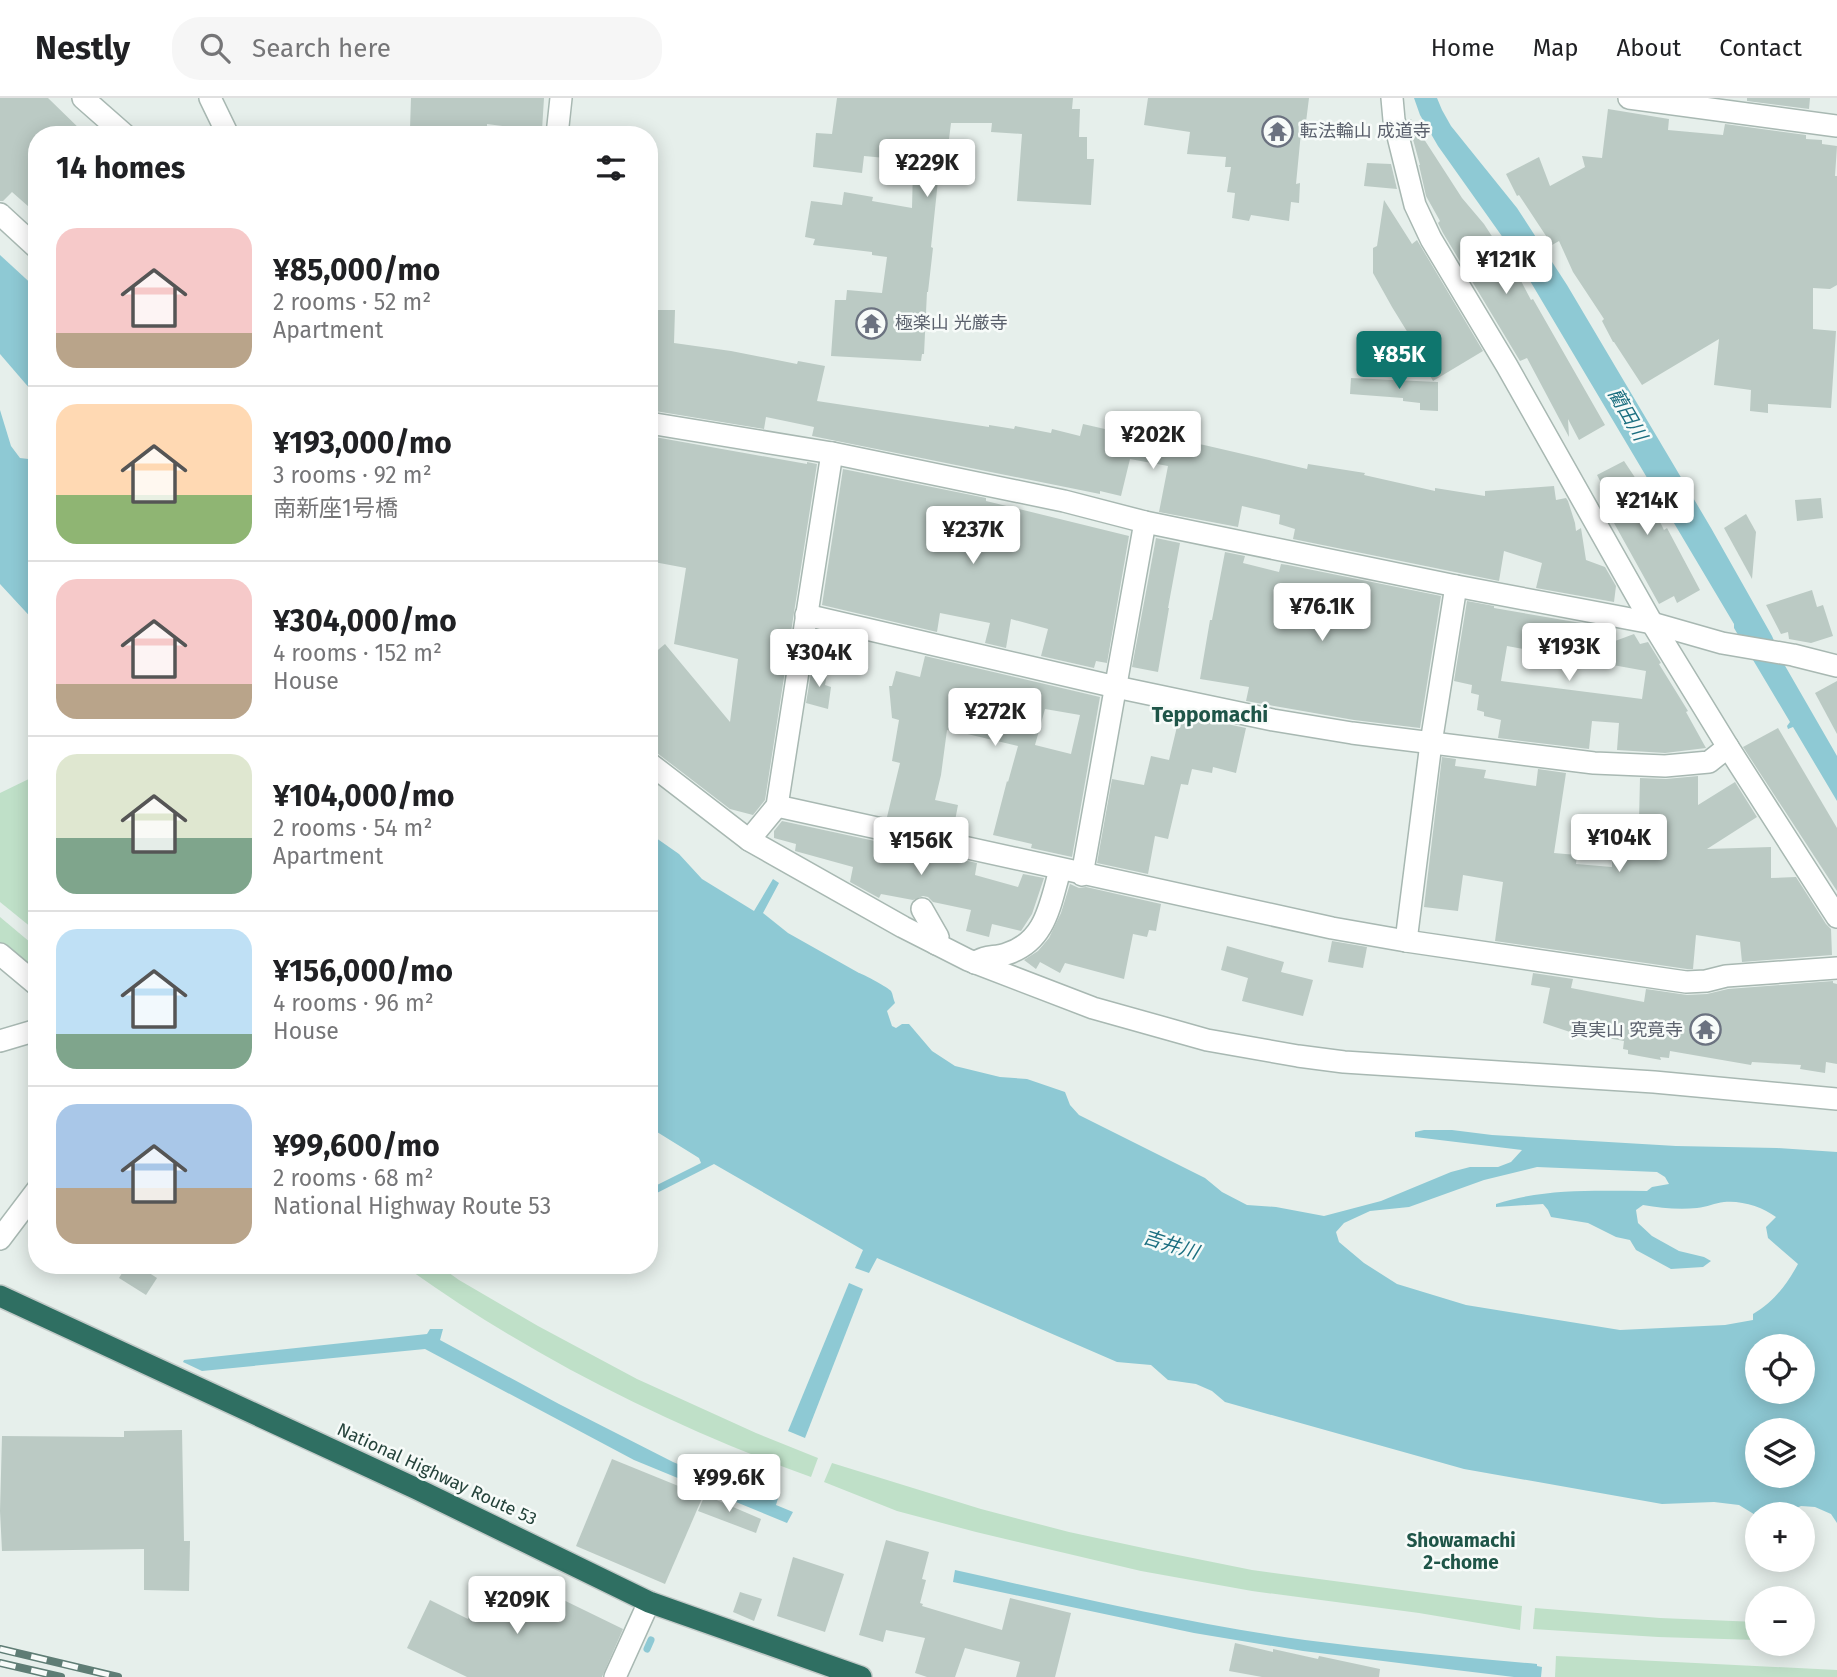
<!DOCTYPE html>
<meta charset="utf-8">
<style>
body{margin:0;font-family:"Fira Sans","Noto Sans JP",sans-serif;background:#f6f6f6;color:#202124;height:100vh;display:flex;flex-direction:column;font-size:26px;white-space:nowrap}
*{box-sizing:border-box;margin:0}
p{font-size:23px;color:#757577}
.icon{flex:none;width:38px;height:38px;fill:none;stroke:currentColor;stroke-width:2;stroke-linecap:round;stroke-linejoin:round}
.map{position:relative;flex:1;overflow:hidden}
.panel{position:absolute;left:28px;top:28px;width:630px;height:1148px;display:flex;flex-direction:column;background:#fff;border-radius:28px;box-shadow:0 4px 18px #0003}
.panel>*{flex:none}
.tools{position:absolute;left:1745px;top:1236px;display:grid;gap:14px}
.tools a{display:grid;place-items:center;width:70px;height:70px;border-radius:50%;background:#fff;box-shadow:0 4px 18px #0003;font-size:35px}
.price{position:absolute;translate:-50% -60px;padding:0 16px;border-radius:7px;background:#fff;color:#222;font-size:23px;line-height:46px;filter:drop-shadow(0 2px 4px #0008)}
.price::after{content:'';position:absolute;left:50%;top:42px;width:21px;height:16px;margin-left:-10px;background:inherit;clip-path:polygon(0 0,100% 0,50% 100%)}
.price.current{background:#0f766e;color:#fff}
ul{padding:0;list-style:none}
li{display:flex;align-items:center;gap:21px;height:175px;padding:0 28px}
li+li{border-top:2px solid #e0e0e0}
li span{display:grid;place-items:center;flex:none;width:196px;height:140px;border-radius:21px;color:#555}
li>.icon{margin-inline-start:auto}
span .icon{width:84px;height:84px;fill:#fffc;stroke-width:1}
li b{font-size:30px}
h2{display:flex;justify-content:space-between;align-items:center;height:84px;padding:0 28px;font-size:30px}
header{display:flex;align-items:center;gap:42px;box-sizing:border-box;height:98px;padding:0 35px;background:#fff;border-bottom:2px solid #e0e0e0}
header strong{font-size:33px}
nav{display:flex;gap:38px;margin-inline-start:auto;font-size:24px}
.search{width:490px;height:63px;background:#f6f6f6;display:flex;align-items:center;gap:18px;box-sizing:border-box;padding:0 24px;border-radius:28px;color:#757577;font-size:26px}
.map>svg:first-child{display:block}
.green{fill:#bfe0c8}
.water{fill:#8ec9d4;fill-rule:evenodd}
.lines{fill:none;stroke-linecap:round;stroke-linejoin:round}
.stream{stroke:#8ec9d4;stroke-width:7}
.building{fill:#bbcac4;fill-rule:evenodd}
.minor-casing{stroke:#a8b8b2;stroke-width:24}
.highway-casing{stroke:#c2cac8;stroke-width:24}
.minor{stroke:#fff;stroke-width:21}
.highway{stroke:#2f6f62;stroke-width:21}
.rail-casing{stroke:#5f7d75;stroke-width:8}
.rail{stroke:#f7fbf9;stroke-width:5;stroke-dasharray:16;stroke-linecap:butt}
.labels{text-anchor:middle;stroke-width:5;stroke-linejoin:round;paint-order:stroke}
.worship-label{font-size:18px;fill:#5b616d;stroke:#f7fbf9;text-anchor:start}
.street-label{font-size:18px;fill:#24423a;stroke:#f7fbf9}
.water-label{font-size:19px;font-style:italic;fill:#1c6f80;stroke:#f7fbf9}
.neighbourhood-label{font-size:19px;font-weight:bold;fill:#1f5548;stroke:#f7fbf9}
.quarter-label{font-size:21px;font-weight:bold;fill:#1f5548;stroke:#f7fbf9}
</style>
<header>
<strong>Nestly</strong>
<div class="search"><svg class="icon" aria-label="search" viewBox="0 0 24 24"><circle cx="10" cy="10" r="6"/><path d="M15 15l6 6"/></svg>Search here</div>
<nav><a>Home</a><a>Map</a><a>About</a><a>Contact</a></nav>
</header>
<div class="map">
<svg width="1837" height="1579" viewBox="0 0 1837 1579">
<rect width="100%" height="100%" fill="#e6efeb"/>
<g class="green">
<polygon points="37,677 37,834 0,804 0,695"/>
<polygon points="0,819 37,850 37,877 0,847"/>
<path d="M403,1167H438L459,1182L538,1228L637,1281L756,1335L818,1360L811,1379C667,1327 528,1257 403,1167Z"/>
<polygon points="832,1365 981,1411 1069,1434 1148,1451 1252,1472 1522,1508 1520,1532 1419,1515 1252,1493 1141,1473 976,1434 897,1413 824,1384"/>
<polygon points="1535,1510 1660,1520 1757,1524 1757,1542 1658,1539 1533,1531"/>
<polygon points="1556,1558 1837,1572 1837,1579 1555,1579"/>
</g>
<g class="water">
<polygon points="1414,0 1437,0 1442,12 1451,28 1517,110 1567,187 1711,430 1772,538 1784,566 1837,658 1837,703 1793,629 1788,631 1787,628 1790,624 1734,530 1734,526 1511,151 1438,48 1420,17"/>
<polygon points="0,157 37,191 37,299 0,256"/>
<polygon points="0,312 11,348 20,360 37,362 37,526 0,486"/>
<path d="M649,735L679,756L702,781L754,813L773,781L779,785L763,815L788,835L859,875C863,876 889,890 891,893C893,896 893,901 895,905L887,913L892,928L896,930L902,926H909L932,953L955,968L1000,979L1027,981L1065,994L1070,1007L1079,1017L1205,1080L1222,1094L1247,1107L1276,1109L1324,1118L1381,1103L1451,1074L1470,1069H1498L1511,1064L1522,1052L1415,1039V1034L1424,1032H1452L1492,1037L1676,1048L1777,1050L1837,1054V1425L1831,1416L1815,1409L1801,1408L1783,1416H1757V1418L1739,1407L1714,1404L1662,1406L1464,1371L1225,1304L1212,1293L1196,1286L1168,1282L1151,1267L1117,1264L877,1160L869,1175L855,1170L863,1152L714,1066L649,1099V1091L701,1065L699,1060L649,1029ZM1537,1069L1657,1074L1665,1079L1669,1086L1652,1089L1647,1093C1595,1093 1546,1090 1496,1106V1109L1543,1106L1548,1112L1551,1119L1588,1125L1616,1139L1630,1142L1636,1152L1671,1171L1703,1169L1711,1163L1704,1159L1679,1153L1652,1138L1638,1125L1636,1112L1643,1107C1661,1110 1679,1112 1697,1110C1707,1109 1715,1105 1724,1104C1741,1102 1763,1109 1776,1119L1766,1129L1768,1140L1798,1166C1787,1186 1774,1204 1753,1216V1222L1725,1227L1620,1232L1466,1207L1397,1186L1364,1165L1339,1144L1336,1134L1344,1125L1370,1113L1409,1109L1484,1082ZM1757,1248H1802V1293H1757ZM1757,1332H1802V1377H1757Z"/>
<polygon points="849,1185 863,1191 805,1340 788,1333"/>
<polygon points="430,1231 443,1231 440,1242 559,1306 673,1364 761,1401 766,1391 779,1397 776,1407 793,1414 787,1425 634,1362 425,1251 202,1273 183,1264 184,1262 427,1236"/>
<path d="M955,1472C1071,1498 1187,1525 1305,1542C1382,1552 1460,1559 1537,1566V1568L1542,1569L1541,1579H1514L1439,1570L1303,1553L1194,1535L953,1484Z"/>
</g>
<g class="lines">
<polyline class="stream" points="647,1551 651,1542"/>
</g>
<g class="building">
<polygon points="0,0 48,0 86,37 37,37 37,116 12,94 3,103 0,103"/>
<polygon points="411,0 544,0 542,32 525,34 525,31 487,26 487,35 480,35 480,37 414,37 414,32 410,31"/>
<polygon points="837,0 1073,0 1072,11 1080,11 1079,39 1087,39 1087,61 1094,61 1091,107 1017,103 1022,36 991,34 992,25 951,25 945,73 939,73 931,149 933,150 928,194 927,194 924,256 922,256 921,263 831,258 835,202 846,202 847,192 882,195 887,159 872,157 872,154 813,147 815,141 805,139 811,103 842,107 844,94 873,99 872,103 912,110 913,70 907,69 907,62 864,58 862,75 813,69 816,35 832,36"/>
<polygon points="1148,0 1309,0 1306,24 1302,24 1296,86 1300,85 1299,105 1291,104 1289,123 1251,117 1249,123 1232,120 1235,95 1227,94 1231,69 1225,69 1226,59 1187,56 1190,34 1144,27"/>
<polygon points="1747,0 1810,0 1809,11 1747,3"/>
<polygon points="1608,11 1669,21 1668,32 1723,37 1725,26 1806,37 1806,41 1822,42 1822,46 1837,48 1835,78 1837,78 1837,187 1830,191 1813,190 1813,231 1836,233 1831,310 1768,306 1768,315 1750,313 1751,292 1714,287 1719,241 1642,287 1614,244 1613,244 1602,223 1604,221 1573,174 1559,143 1552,147 1519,97 1517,98 1506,76 1539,59 1550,88 1585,69 1582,58 1602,60"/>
<polygon points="1411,21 1462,100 1484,126 1521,183 1531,202 1533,201 1605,327 1579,342 1568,321 1569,339 1527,260 1520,263 1443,135 1438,125 1440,123 1426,98 1419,67 1420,67 1408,23"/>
<polygon points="1367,65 1391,66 1397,91 1364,88"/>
<polygon points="1384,102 1412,146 1417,142 1483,253 1433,283 1414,248 1416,248 1392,209 1373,175 1373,150 1377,148"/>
<polygon points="649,212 675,212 674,245 731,253 797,266 798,263 825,268 817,303 989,329 989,327 1014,331 1015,328 1051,335 1052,331 1080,338 1083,326 1153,342 1154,338 1204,347 1307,371 1308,366 1365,375 1364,377 1435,393 1435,390 1485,398 1485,393 1554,388 1556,402 1566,400 1568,403 1575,425 1576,433 1581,430 1586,462 1605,469 1616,488 1614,504 1536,490 1542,465 1504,453 1499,483 1293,441 1295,431 1279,426 1280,417 1242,408 1238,429 1159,414 1168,368 1130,361 1121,398 1100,393 1100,396 812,338 814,329 766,319 764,331 649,312"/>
<polygon points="1351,280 1438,284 1438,313 1420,312 1420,305 1403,303 1403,300 1350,296"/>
<polygon points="649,338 807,366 807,364 817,366 765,702 753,717 730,711 657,655 649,652 649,571 656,565 652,557 665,546 730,624 738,561 674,546 686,470 654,464 656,450 649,449"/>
<polygon points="1624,363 1646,396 1664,432 1667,430 1700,492 1677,505 1674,498 1659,506 1614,425 1619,425 1611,410 1614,409 1597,377"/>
<polygon points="843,371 986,400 986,403 1129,438 1107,565 1096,563 1094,570 1041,558 1048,531 1011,521 1006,550 985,545 990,525 940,515 937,534 822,507"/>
<polygon points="1821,400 1823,420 1797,423 1795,402"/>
<polygon points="1746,416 1756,434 1752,481 1724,430"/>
<polygon points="1156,440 1180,445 1168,510 1169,510 1158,574 1132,569"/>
<polygon points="1225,454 1245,458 1243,465 1279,474 1281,466 1288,467 1441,498 1420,630 1354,622 1246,603 1249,589 1200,581 1210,522 1212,522"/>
<polygon points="1812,492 1817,509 1823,507 1833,538 1811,545 1789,541 1788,534 1781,536 1766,507"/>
<path d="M1467,503L1494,508V510L1610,530L1607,546L1634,536L1640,546L1648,544L1661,565L1659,566L1688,613L1686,614L1706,650L1665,655L1617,652L1619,625L1592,623L1589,651L1498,640L1501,622L1484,618V614L1477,612L1479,597L1471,595L1472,587L1454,583ZM1507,548L1646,573L1642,601L1501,583Z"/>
<path d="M925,558L1100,599L1072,759L1031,750L1032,746L993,737L1007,683L1008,684L1018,648L959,634V635L947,632L941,677L935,702L958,707L953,733L887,719L900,665L892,663L899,622L892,620L889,588H892L896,573L920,579ZM1045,611L1080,617L1071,656L1035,647Z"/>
<polygon points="812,569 828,571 825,587 831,589 828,611 806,605"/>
<polygon points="1837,583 1837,636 1815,595"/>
<polygon points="1180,616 1246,630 1236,675 1213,669 1212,675 1192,671 1188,687 1181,686 1168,741 1155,738 1148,776 1097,765 1112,681 1144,687 1151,658 1169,662"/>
<polygon points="1778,630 1837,730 1837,793 1743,649"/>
<polygon points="1442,659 1456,661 1455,668 1486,672 1484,680 1536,688 1538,671 1566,675 1554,755 1577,757 1576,766 1612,769 1612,756 1617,757 1619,721 1639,722 1640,680 1666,681 1698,678 1698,707 1735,684 1757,719 1707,751 1771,749 1771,780 1796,779 1826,826 1831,831 1832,857 1742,864 1740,844 1696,837 1693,871 1687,871 1495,843 1503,784 1463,777 1458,813 1424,809"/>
<polygon points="782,723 977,765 975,777 1018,789 1023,776 1044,780 1032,816 1021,833 992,826 989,839 966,833 971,812 933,804 928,799 923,798 913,802 881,796 879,800 850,784 853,769 795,753 796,746 774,740 774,733"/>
<polygon points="1070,786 1079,790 1086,789 1161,806 1156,833 1149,832 1147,839 1133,836 1124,881 1065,865 1060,875 1040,864 1036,871 1024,862 1038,853 1049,840 1061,815"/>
<polygon points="1332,843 1367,849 1363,870 1328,864"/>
<polygon points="1227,848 1284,864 1281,874 1313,882 1303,918 1242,903 1248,880 1221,872"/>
<polygon points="1533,875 1573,881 1571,890 1644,904 1646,891 1687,897 1707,896 1728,891 1833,883 1833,885 1837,886 1837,966 1826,964 1825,975 1800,971 1801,967 1752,964 1751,967 1670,953 1669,960 1660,959 1661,962 1628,956 1628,952 1623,951 1624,943 1585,936 1585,939 1543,925 1550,890 1531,887"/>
<polygon points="127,1167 137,1167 157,1180 146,1197 119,1180"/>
<polygon points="182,1332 184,1443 190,1443 189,1493 144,1492 144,1451 2,1453 0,1413 2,1338 124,1339 124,1333"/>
<polygon points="612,1361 703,1398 665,1486 576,1448"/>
<polygon points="705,1397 761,1421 756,1435 698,1413"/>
<polygon points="886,1442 929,1454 922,1481 926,1482 920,1505 923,1506 922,1508 1002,1532 1010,1500 1071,1515 1055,1579 1016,1579 1020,1564 965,1550 955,1579 927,1579 915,1575 925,1540 886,1532 883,1544 859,1537"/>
<polygon points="793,1459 844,1476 825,1534 777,1518"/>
<polygon points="489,1478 529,1495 531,1491 543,1496 545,1493 623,1531 602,1579 467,1579 407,1550 430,1502 468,1521"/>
<polygon points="740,1494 762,1501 754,1523 733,1514"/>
<polygon points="1235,1545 1273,1554 1273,1551 1318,1561 1319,1558 1380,1571 1379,1579 1262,1579 1229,1573"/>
</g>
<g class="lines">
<defs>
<g id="minor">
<polyline points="83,0 125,37"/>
<polyline points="210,0 228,37"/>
<polyline points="1392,0 1394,22 1415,107 1431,141 1507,268 1652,525 1728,649 1837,819"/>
<polyline points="1629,0 1837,28"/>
<polyline points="557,37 561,0"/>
<polyline points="0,116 37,150"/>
<polyline points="649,325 832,355 1064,403 1145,424 1456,488 1652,525 1722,545 1793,557 1837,568"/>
<polyline points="806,517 1116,589 1273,622 1352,635 1594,665 1665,668 1709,664 1728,649"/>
<polyline points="649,665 749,742 903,829 968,862 1093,910 1207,942 1298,958 1344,964 1654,984 1837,1001"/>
<polyline points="777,708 1332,830 1406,843 1686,884 1706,883 1726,878 1837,870"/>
<polyline points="749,742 777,708 832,355"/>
<polyline points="1082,777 1145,424"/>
<polyline points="922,811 938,839 936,846"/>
<polyline points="1406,843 1431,645 1456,488"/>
<polyline points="0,856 37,887"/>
<path d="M975,865C984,857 995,860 1006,856C1046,844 1050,806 1060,772"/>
<polyline points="0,943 37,932"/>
<polyline points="0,1141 37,1092"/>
<polyline points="615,1579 649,1504"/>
</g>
<polyline id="highway" points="0,1198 417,1391 649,1504 861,1579"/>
</defs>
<use href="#minor" class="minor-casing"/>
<use href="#highway" class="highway-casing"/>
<use href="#minor" class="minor"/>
<use href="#highway" class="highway"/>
<defs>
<g id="rail">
<polyline points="0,1551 118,1579"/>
<polyline points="0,1565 61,1579"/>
</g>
</defs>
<use href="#rail" class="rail-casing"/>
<use href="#rail" class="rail"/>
</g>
<defs>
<symbol id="temple-ring" viewBox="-11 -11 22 22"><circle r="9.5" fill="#f7fbf9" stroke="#6b7280" stroke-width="1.5"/><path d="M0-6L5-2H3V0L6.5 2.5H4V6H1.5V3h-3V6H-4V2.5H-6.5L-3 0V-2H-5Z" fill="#6b7280"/></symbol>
</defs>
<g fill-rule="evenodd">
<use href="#temple-ring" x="1260" y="16" width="35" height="35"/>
<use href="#temple-ring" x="854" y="208" width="35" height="35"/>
<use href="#temple-ring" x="1688" y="914" width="35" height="35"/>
</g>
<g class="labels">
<g class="worship-label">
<text x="1300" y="39">転法輪山 成道寺</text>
<text x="895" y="231">極楽山 光厳寺</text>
<text x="1683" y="938" text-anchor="end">真実山 究竟寺</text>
</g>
<g class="street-label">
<text transform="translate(437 1376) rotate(25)" y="6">National Highway Route 53</text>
</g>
<g class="water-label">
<text transform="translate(1628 316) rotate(60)" y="7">藺田川</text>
<text transform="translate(1171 1146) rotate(17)" y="7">吉井川</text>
</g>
<g class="neighbourhood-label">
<text x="1461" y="1449">Showamachi<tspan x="1461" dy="22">2-chome</tspan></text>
</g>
<g class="quarter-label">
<text x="1210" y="624">Teppomachi</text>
</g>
</g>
</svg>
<div class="tools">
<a><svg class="icon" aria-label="locate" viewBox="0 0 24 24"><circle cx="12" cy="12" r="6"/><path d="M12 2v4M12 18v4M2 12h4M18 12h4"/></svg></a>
<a><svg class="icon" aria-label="layers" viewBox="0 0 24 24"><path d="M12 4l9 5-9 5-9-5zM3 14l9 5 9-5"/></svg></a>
<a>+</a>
<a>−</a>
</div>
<b class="price" style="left:927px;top:101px">¥229K</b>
<b class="price" style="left:1506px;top:198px">¥121K</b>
<b class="price current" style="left:1399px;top:293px">¥85K</b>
<b class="price" style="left:1153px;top:373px">¥202K</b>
<b class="price" style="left:1647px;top:439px">¥214K</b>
<b class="price" style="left:973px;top:468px">¥237K</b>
<b class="price" style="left:1322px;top:545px">¥76.1K</b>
<b class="price" style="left:1569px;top:585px">¥193K</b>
<b class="price" style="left:819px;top:591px">¥304K</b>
<b class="price" style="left:995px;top:650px">¥272K</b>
<b class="price" style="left:1619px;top:776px">¥104K</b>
<b class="price" style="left:921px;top:779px">¥156K</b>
<b class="price" style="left:729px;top:1416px">¥99.6K</b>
<b class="price" style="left:517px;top:1538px">¥209K</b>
<section class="panel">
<h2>14 homes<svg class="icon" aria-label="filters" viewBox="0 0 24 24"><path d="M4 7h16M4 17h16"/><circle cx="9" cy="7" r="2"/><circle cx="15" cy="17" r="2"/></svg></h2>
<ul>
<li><span style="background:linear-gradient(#f6c9c9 75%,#b9a48a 0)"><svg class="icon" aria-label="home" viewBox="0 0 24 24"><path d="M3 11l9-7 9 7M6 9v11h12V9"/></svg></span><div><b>¥85,000/mo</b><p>2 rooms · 52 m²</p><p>Apartment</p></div></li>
<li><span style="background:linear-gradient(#ffd9b3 65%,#8fb573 0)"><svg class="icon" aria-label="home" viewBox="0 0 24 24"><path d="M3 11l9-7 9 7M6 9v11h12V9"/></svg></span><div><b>¥193,000/mo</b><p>3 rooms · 92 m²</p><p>南新座1号橋</p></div></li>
<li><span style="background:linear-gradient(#f6c9c9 75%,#b9a48a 0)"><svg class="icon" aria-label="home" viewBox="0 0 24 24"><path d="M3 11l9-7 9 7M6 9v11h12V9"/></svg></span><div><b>¥304,000/mo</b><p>4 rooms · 152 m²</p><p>House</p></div></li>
<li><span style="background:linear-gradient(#dfe7d0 60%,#7fa58c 0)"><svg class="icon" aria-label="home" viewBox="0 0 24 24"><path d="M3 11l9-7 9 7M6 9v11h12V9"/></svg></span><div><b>¥104,000/mo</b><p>2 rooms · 54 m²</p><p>Apartment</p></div></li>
<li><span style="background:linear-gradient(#bfe0f5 75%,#7fa58c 0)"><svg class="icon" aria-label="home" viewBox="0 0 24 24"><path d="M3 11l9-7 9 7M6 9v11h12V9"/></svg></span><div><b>¥156,000/mo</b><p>4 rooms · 96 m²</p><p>House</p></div></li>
<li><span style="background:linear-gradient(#a9c7e8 60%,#b9a48a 0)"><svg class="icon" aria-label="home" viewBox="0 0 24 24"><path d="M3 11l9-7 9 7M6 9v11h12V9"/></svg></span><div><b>¥99,600/mo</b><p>2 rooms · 68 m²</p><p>National Highway Route 53</p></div></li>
</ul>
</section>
</div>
